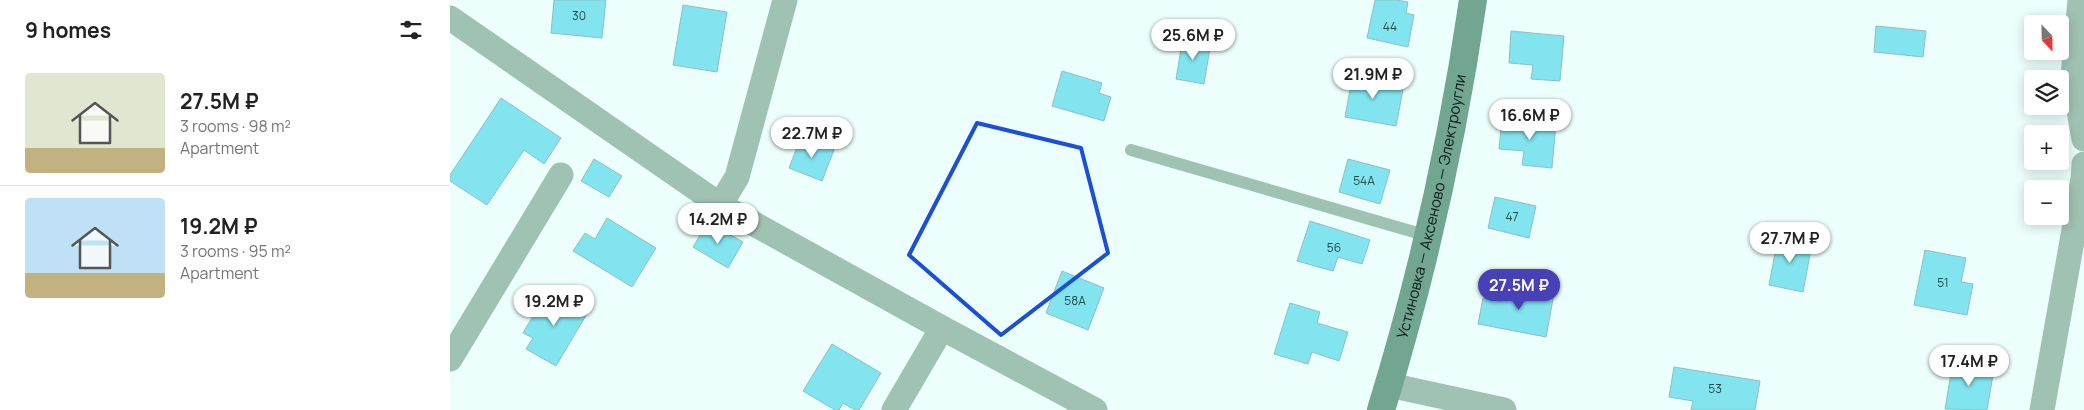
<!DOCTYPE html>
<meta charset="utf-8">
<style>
body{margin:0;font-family:Manrope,sans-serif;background:#f2f2f2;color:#222;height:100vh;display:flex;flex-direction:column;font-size:19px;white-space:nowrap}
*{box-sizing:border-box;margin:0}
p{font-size:16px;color:#767676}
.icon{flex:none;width:28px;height:28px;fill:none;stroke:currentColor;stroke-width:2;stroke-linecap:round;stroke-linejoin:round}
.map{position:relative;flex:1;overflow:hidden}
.drawer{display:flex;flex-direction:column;background:#fff;width:450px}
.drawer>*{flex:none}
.needle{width:32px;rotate:158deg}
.buttons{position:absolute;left:1574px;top:15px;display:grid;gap:10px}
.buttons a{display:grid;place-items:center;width:45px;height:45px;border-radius:5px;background:#fff;box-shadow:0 2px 12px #0003;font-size:25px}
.price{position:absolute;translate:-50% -42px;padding:0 11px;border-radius:18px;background:#fff;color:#222;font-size:16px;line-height:32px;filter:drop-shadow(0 1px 2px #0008)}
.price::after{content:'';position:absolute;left:50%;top:30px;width:15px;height:11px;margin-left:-8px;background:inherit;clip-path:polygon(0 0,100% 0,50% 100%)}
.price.active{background:#4740b6;color:#fff}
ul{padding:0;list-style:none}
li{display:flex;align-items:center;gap:15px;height:125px;padding:0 25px}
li+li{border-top:1px solid #e0e0e0}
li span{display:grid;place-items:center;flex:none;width:140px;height:100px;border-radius:5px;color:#555}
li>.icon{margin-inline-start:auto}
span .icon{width:60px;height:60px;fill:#fffc;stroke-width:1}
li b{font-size:21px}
h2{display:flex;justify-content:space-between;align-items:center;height:60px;padding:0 25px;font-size:21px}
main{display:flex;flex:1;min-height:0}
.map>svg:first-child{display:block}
.building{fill:#81e4ee;stroke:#90bfc4}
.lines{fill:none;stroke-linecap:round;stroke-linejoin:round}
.service{stroke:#a0c2b3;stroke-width:12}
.minor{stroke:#a0c2b3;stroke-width:25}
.secondary{stroke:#72a690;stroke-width:28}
.marked{fill:none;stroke:#1d4ed8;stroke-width:4;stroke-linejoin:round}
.labels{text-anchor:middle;stroke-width:5;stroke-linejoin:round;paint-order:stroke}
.number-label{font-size:12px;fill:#254a4b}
.street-label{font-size:15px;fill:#061715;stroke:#fff}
</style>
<main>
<section class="drawer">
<h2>9 homes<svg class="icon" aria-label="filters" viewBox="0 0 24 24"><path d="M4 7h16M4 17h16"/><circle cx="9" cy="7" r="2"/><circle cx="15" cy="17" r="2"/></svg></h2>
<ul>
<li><span style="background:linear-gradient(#dfe7d0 75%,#c2b280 0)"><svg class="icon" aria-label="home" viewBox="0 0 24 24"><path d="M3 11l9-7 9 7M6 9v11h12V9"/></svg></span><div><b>27.5M ₽</b><p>3 rooms · 98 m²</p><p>Apartment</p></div></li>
<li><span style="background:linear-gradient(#bfe0f5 75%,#c2b280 0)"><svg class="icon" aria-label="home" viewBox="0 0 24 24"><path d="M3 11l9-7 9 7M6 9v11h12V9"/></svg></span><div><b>19.2M ₽</b><p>3 rooms · 95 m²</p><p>Apartment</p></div></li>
</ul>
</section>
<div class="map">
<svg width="1634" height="410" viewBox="0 0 1634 410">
<rect width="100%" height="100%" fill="#ecfffc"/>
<g class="building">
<polygon points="104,0 156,0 152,38 101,33"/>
<polygon points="925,0 947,0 958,2 956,13 964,15 958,47 917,38"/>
<polygon points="233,5 277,12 267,72 223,65"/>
<polygon points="1426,26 1476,31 1473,57 1424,52"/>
<polygon points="1061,31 1114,36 1110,81 1081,79 1083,65 1059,63"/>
<polygon points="733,37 761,42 754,84 726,79"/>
<polygon points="904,68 927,72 924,85 953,90 946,126 895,117"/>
<polygon points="612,71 652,83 649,93 661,97 654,121 602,106"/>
<polygon points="51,98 111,138 94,164 74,150 37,205 0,181 0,175"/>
<polygon points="1052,118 1106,123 1102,168 1072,165 1074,151 1049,149"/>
<polygon points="351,137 384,150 372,181 339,168"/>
<polygon points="144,159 172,176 159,197 131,181"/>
<polygon points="898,159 940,170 930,204 889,192"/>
<polygon points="1045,197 1086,206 1079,238 1038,228"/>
<polygon points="157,218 206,248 182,287 123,251 135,233 145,239"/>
<polygon points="860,221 920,240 912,264 888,257 883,271 847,261"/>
<polygon points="258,222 293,242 278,268 243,247"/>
<polygon points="1328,237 1362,244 1353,292 1319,285"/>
<polygon points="1475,250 1516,258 1511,282 1523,284 1517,315 1464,305"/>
<polygon points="612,271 654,288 638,330 596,313"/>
<polygon points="1055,284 1104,294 1096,337 1028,324 1033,298 1052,302"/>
<polygon points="99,289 138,312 106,366 76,349 83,338 73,333"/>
<polygon points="840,303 870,312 867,323 898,332 889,361 862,352 858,364 824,354"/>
<polygon points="382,344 431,373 409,410 405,410 393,403 389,410 385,410 353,391"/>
<polygon points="1503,362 1544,369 1537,410 1495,409"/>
<polygon points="1224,367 1310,381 1305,410 1241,410 1243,401 1219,397"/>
</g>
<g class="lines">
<polyline class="service" points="681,150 978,236"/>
<g class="minor">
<polyline points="1630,0 1623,76 1634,139"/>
<polyline points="0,18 270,205 492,328 645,410"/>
<polyline points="270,205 287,177 335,0"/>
<polyline points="0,359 111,175"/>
<polyline points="939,385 1054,410"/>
<polyline points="444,410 492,328"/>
<polyline points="1592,410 1633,179 1634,164"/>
</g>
<path class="secondary" id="s1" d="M931,410C972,277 1003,138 1023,0"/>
</g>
<path class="marked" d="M527,123L631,148L658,253L551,335L459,255Z"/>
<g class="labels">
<g class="number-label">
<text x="129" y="20">30</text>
<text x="940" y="31">44</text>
<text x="914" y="185">54А</text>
<text x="1062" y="221">47</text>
<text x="884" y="252">56</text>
<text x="1493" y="287">51</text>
<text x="625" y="305">58А</text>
<text x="1265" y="393">53</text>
</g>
<g class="street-label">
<text dy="5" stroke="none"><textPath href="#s1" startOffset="210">Устиновка — Аксеново — Электроугли</textPath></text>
</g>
</g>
</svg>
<div class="buttons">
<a><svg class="needle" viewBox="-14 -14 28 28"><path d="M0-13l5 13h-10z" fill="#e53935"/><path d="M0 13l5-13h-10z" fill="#767676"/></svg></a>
<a><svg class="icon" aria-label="layers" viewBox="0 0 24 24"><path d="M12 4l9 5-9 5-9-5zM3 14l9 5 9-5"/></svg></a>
<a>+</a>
<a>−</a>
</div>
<b class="price" style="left:743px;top:61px">25.6M ₽</b>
<b class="price" style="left:923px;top:100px">21.9M ₽</b>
<b class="price" style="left:1080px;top:141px">16.6M ₽</b>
<b class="price" style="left:362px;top:159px">22.7M ₽</b>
<b class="price" style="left:268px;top:245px">14.2M ₽</b>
<b class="price" style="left:1340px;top:264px">27.7M ₽</b>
<b class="price active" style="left:1069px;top:311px">27.5M ₽</b>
<b class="price" style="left:104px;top:327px">19.2M ₽</b>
<b class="price" style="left:1519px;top:387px">17.4M ₽</b>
</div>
</main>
